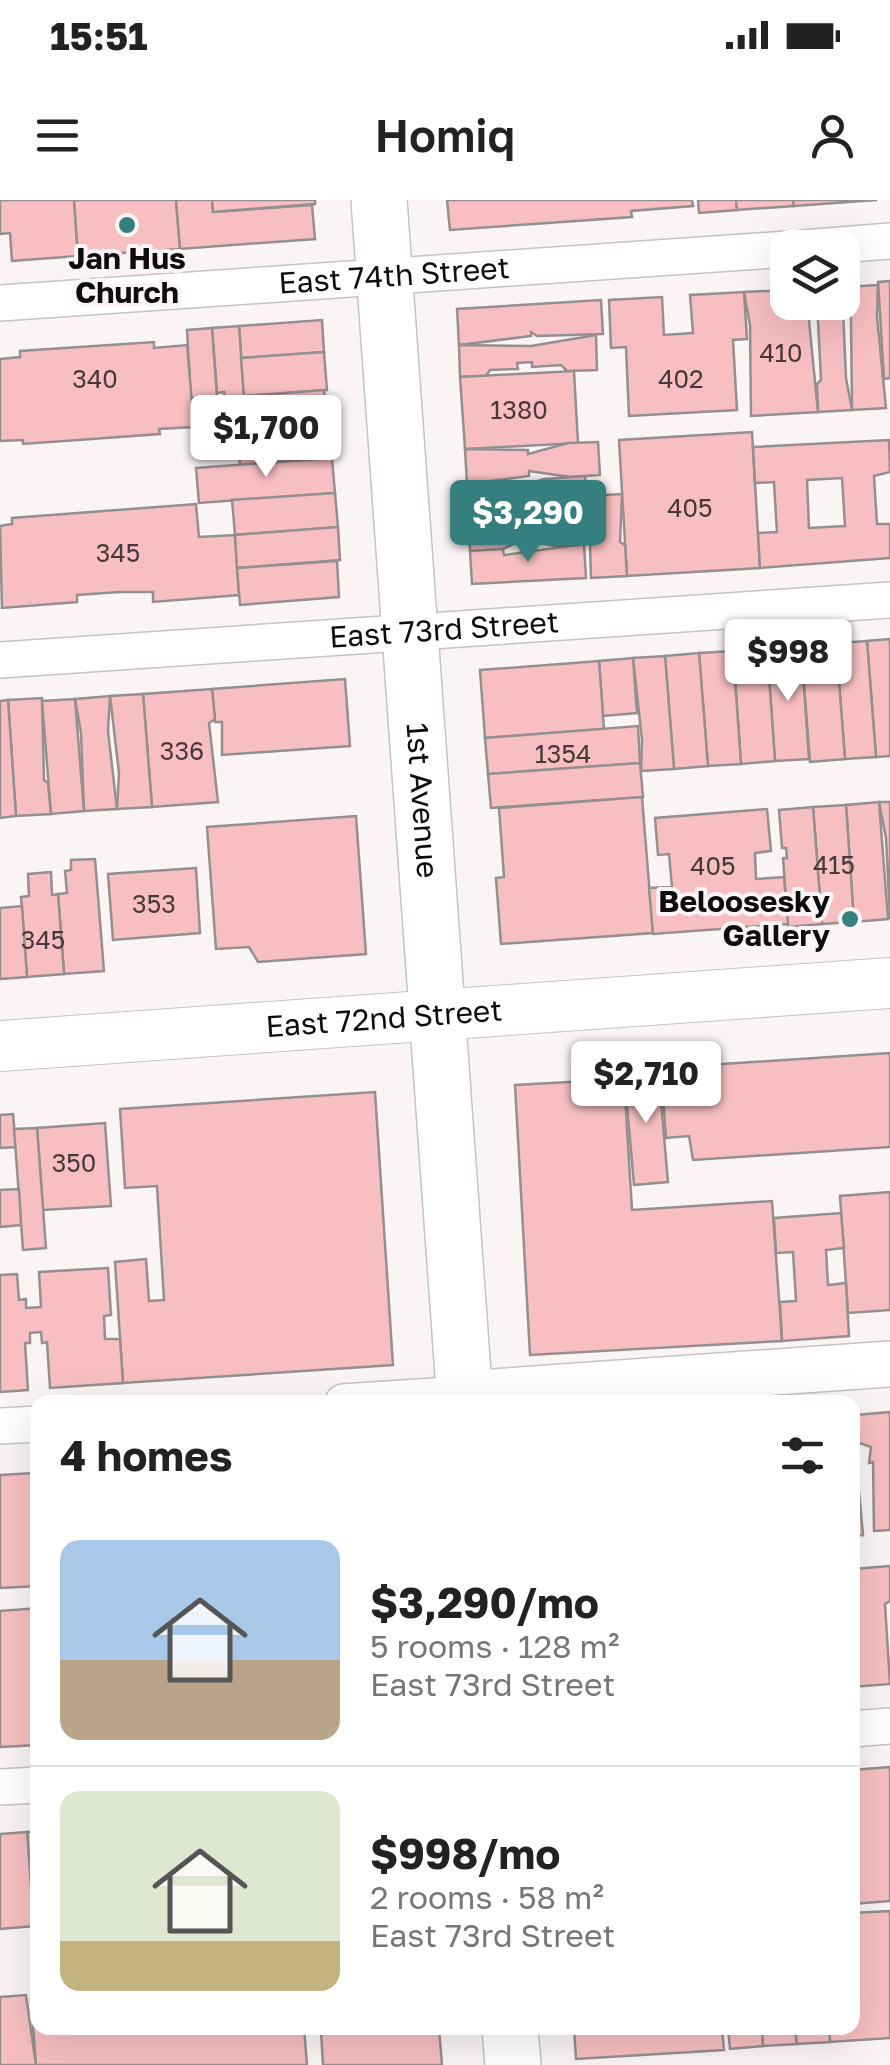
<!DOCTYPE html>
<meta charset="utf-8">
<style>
body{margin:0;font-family:"Golos Text",sans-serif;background:#f6f6f6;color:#222;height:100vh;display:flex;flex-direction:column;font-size:38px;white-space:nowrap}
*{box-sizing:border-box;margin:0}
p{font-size:32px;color:#767676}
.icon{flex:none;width:55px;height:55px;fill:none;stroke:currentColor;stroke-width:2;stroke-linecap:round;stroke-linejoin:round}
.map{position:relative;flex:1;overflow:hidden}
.details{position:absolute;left:30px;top:1195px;width:830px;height:640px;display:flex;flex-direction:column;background:#fff;border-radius:20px;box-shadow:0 10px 40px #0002}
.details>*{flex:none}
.controls{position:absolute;left:770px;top:30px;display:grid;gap:20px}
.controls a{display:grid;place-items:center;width:90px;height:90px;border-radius:20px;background:#fff;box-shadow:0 10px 40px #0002;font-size:50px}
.price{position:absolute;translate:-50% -85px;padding:0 22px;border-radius:10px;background:#fff;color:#222;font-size:32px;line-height:65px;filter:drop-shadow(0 2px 5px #0008)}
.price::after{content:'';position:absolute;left:50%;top:60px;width:30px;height:22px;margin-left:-15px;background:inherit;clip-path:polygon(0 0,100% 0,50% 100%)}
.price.on{background:#367f7f;color:#fff}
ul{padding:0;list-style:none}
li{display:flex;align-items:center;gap:30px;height:250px;padding:0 30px}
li+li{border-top:2px solid #e0e0e0}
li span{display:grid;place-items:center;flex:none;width:280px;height:200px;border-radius:20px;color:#555}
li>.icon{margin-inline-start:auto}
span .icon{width:120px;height:120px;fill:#fffc;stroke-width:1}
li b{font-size:42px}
h2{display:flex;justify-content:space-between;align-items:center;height:120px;padding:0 30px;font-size:42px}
.status{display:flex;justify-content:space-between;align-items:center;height:70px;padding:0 50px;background:#fff;direction:ltr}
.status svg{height:28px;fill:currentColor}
header{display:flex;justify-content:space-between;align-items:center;height:130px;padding:0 30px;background:#fff;font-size:45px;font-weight:600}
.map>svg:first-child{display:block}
.building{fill:#f7bfc1;stroke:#958f8f;stroke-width:2.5;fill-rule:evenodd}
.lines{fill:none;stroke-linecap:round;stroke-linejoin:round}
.minor-casing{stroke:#c8c2c2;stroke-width:38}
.tertiary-casing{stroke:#c8c2c2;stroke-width:48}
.secondary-casing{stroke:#c8c2c2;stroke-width:52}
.primary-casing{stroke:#c8c2c2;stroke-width:58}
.minor{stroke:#fff;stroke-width:35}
.tertiary{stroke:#fff;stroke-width:45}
.secondary{stroke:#fff;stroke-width:50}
.primary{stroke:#fff;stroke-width:55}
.poi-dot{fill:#367f7f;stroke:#fbf4f4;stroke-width:4}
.labels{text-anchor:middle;stroke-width:8;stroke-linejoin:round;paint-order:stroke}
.number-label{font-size:25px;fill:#483939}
.poi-label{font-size:30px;font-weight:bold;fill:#0e0c0c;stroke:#fbf4f4}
.street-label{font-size:30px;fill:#0e0c0c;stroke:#fbf4f4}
</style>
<div class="status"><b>15:51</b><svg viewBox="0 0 49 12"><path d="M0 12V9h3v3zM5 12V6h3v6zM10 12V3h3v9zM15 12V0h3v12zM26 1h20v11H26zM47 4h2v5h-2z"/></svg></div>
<header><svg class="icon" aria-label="menu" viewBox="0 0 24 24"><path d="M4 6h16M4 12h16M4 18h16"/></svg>Homiq<svg class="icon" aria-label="person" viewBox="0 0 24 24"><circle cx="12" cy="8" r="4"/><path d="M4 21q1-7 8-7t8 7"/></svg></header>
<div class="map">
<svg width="890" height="1865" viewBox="0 0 890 1865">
<rect width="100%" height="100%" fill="#fbf4f4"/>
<g class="building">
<polygon points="0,0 74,0 78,56 12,61 10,33 0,34"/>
<polygon points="74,0 176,0 180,49 78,56"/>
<polygon points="176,0 212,0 213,12 312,5 315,39 180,49"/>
<polygon points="212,0 315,0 315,4 213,12"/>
<polygon points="447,0 692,0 693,6 631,11 632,17 450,30"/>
<polygon points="698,0 736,0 737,10 699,13"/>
<polygon points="736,0 793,0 794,6 737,10"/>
<polygon points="793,0 877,0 794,6"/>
<polygon points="890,81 890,178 884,179 878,82"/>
<polygon points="878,85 877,117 886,208 852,210 851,119 845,87"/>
<polygon points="842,87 846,178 852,210 818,212 817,184 821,180 818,121 812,102 842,102"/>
<polygon points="788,90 788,102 812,102 809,121 818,212 751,216 750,125 744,92"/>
<polygon points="744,92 747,139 733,140 737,210 629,216 626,147 611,148 609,100 662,97 664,135 693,133 690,95"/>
<polygon points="601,100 603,134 537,136 531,132 531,136 459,145 457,109"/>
<polygon points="322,120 324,152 241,158 239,126"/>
<polygon points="239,126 244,196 225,198 224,192 217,193 212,128"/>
<polygon points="212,128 217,197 191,199 187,130"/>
<polygon points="596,135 597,170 567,171 561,165 532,167 532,162 517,163 518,169 490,170 486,176 460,177 459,145 531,146"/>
<polygon points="154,142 154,148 187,145 194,227 159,229 160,234 23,244 23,240 0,241 0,159 20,157 20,151"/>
<polygon points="324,152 327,190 244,196 241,158"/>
<polygon points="574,171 578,243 465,249 460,177"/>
<polygon points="324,190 327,225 225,233 222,198"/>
<polygon points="327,225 329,258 240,265 238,232"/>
<polygon points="752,232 760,368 627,376 619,240"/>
<path d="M889,240L890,272L874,276L877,324H890V358L760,368L758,333L777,332L776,317L774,282L755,283L753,247ZM842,278L845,326L809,328L807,280Z"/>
<polygon points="598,242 600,275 570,277 529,271 529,276 467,284 465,249 528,250 528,254 568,243"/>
<polygon points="332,258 335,293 199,303 196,268"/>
<polygon points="585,276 588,310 546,312 530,310 530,306 500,315 469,317 467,284 498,282 529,288 529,284 544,279"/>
<polygon points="335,293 338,327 235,335 232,300"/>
<polygon points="622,294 620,342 625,345 627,376 591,378 590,344 595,344 594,330 588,325 587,296"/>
<polygon points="196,304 199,337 235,335 239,395 153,402 153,392 120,392 77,395 77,402 2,408 0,326 12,324 12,318"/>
<polygon points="588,310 590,344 556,346 522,340 503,349 470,351 469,317 500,315 518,323 531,322 531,318 546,312"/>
<polygon points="338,327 340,360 237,368 235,335"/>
<polygon points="584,344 586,378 472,384 470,351 503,349 504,355"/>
<polygon points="337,361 339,397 240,405 237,368"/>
<polygon points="890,439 890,556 876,557 867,441"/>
<polygon points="867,441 876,557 845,559 836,443"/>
<polygon points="836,443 845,559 810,562 801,446"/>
<polygon points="801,446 809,559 775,561 767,448"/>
<polygon points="767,448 775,561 741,564 733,451"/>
<polygon points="733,451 741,564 708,566 699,453"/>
<polygon points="699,453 708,566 674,569 665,456"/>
<polygon points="665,456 674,569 641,571 642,540 633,458"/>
<polygon points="633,458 637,513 603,516 599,461"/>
<polygon points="599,461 604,529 485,538 480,470"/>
<polygon points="345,479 350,546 222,555 222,522 215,522 212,489"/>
<polygon points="212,489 215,519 209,523 218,602 152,607 143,494"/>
<polygon points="143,494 152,607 117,609 119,573 110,496"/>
<polygon points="110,496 108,531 117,609 84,611 81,533 75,499"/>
<polygon points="42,498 44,580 48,583 51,614 16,616 8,500"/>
<polygon points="75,499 84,611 51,614 42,501"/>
<polygon points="8,500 16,616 0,618 0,501"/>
<polygon points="638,526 640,563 488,574 485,538"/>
<polygon points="640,563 643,597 491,608 488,574"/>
<polygon points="642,597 653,733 501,744 496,678 504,677 499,608"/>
<polygon points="879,602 888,719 854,722 846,605"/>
<polygon points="879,602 890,602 890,719 886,638"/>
<polygon points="846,605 854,722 822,724 813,607"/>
<polygon points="813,607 822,724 788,727 783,658 787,658 786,648 782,648 779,610"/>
<polygon points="767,609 771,651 755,653 756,679 784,677 788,724 653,734 649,688 672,687 669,654 658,655 655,618"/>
<polygon points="356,616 366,754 258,762 249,747 216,749 207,627"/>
<polygon points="95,659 104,771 64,774 58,694 67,693 65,671 71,670 71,660"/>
<polygon points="196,668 200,733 113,740 108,674"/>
<polygon points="51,672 52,695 58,694 64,774 27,777 21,697 29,696 28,674"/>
<polygon points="22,706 27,777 0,779 0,708"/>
<polygon points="890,853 890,947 693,960 689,936 666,938 661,868"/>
<polygon points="658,867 668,982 634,985 624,870"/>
<polygon points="624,879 632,1010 772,1001 782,1141 530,1155 515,885"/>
<polygon points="375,892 393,1165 123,1183 115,1062 146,1059 149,1101 164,1100 157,986 125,988 120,909"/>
<polygon points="13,914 16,947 0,948 0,915"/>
<polygon points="105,923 111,1006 43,1010 37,928"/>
<polygon points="37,928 46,1048 23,1050 14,929"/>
<polygon points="19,989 21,1025 0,1027 0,990"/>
<polygon points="890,992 890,1110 848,1113 840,996"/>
<polygon points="841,1013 844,1048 826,1050 828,1085 846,1083 849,1136 782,1141 780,1102 796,1101 793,1052 776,1053 774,1018"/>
<polygon points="108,1068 111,1115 104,1116 105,1139 120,1139 123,1183 50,1188 47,1142 42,1143 41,1132 30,1133 30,1143 25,1143 28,1190 0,1192 0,1075 17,1074 19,1100 26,1099 26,1108 41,1107 39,1072"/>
<polygon points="890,1212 890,1330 874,1331 873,1262 869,1263 871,1247 857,1242 856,1215"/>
<polygon points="852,1215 863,1335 852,1336"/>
<polygon points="34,1273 38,1386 0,1388 0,1275"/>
<polygon points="890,1366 890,1401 885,1404 890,1484 852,1487 852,1369"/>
<polygon points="38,1408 38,1545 0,1547 0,1411"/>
<polygon points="890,1567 890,1701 852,1704 852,1570"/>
<polygon points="38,1631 38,1726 34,1726 27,1632"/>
<polygon points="27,1632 34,1726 0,1729 0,1634"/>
<polygon points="890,1711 890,1838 830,1842 829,1828 852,1828 852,1713"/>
<polygon points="26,1795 36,1865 0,1865 0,1797"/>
<polygon points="31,1799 38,1799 38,1828 304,1828 307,1865 36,1865"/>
<polygon points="304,1828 439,1828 442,1865 323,1865 321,1831 305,1832"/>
<polygon points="574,1828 722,1828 724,1850 576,1859"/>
<polygon points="728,1828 762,1828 763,1846 730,1849"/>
<polygon points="762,1828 795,1828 797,1844 763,1846"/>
<polygon points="795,1828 829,1828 830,1842 797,1844"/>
</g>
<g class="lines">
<defs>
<g id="minor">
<polyline points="803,48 890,41"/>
<path id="s1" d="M0,103L788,49"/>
<path id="s2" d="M0,460L890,400"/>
<polyline points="343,1202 464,1194"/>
<polyline points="0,1226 38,1224"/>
<polyline points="852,1529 890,1526"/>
<polyline points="0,1587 38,1585"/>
</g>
<polyline id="tertiary" points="464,1194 890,1164"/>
<g id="secondary">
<path id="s3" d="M0,846L890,783"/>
</g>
<g id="primary">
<path id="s4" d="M379,0L465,1202"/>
<polyline points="510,1828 513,1865"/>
</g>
</defs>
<use href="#minor" class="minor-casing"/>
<use href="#tertiary" class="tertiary-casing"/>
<use href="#secondary" class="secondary-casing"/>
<use href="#primary" class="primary-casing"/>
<use href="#minor" class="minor"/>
<use href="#tertiary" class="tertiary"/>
<use href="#secondary" class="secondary"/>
<use href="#primary" class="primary"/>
</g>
<g class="poi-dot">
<circle cx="127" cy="25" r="10"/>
<circle cx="850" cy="719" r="10"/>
</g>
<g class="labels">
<g class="number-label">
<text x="781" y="162">410</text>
<text x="95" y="188">340</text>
<text x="681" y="188">402</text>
<text x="519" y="219">1380</text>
<text x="690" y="317">405</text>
<text x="118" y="362">345</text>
<text x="182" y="560">336</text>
<text x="563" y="563">1354</text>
<text x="834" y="674">415</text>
<text x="713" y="675">405</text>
<text x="154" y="713">353</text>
<text x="43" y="749">345</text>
<text x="74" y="972">350</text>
</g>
<g class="poi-label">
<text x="127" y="69">Jan Hus<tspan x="127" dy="34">Church</tspan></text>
<text x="830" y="712" text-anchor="end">Beloosesky<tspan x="830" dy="34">Gallery</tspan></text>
</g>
<g class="street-label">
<text dy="10" stroke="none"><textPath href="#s1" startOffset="395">East 74th Street</textPath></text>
<text dy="10" stroke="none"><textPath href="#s2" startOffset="445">East 73rd Street</textPath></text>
<text dy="10" stroke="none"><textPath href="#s4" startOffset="602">1st Avenue</textPath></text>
<text dy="10" stroke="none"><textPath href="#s3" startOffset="385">East 72nd Street</textPath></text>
</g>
</g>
</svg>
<div class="controls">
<a><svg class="icon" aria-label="layers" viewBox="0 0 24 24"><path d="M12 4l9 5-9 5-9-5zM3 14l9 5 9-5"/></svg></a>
</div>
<b class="price" style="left:266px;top:280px">$1,700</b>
<b class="price on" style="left:528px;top:365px">$3,290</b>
<b class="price" style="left:788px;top:504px">$998</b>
<b class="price" style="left:646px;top:926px">$2,710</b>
<section class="details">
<h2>4 homes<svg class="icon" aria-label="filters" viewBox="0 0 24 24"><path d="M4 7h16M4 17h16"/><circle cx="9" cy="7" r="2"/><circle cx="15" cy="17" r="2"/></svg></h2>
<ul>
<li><span style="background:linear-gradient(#a9c7e8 60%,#b9a48a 0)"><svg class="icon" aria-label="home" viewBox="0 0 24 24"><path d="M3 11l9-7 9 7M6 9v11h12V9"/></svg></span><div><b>$3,290/mo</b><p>5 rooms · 128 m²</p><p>East 73rd Street</p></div></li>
<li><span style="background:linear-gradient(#dfe7d0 75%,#c2b280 0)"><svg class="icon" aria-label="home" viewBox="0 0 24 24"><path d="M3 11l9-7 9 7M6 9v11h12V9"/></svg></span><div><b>$998/mo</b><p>2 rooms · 58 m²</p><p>East 73rd Street</p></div></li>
</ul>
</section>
</div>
